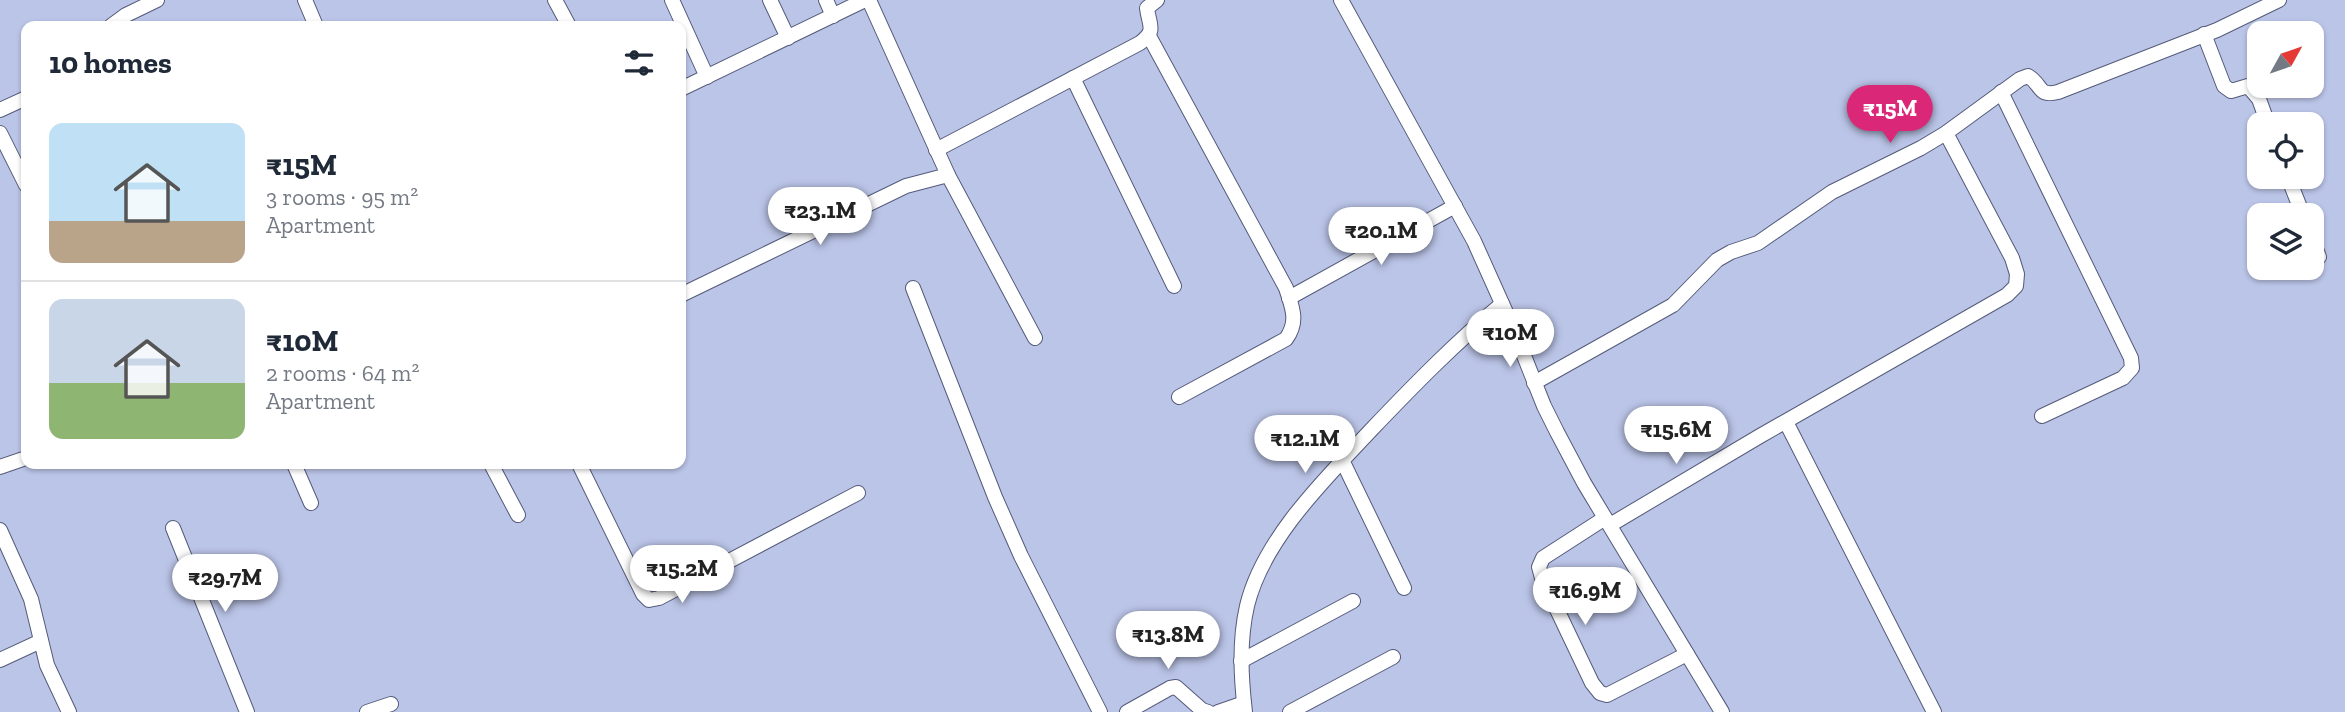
<!DOCTYPE html>
<meta charset="utf-8">
<style>
body{margin:0;font-family:"Zilla Slab",serif;background:#f6f6f7;color:#1f2937;height:100vh;display:flex;flex-direction:column;font-size:26px;white-space:nowrap}
*{box-sizing:border-box;margin:0}
p{font-size:23px;color:#747a83}
.icon{flex:none;width:38px;height:38px;fill:none;stroke:currentColor;stroke-width:2;stroke-linecap:round;stroke-linejoin:round}
.map{position:relative;flex:1;overflow:hidden}
.sheet{position:absolute;left:21px;top:21px;width:665px;height:448px;display:flex;flex-direction:column;background:#fff;border-radius:14px;box-shadow:0 2px 5px #0004}
.sheet>*{flex:none}
.needle{width:46px;rotate:50deg}
.tools{position:absolute;left:2247px;top:21px;display:grid;gap:14px}
.tools a{display:grid;place-items:center;width:77px;height:77px;border-radius:14px;background:#fff;box-shadow:0 2px 5px #0004;font-size:35px}
.price{position:absolute;translate:-50% -60px;padding:0 16px;border-radius:24px;background:#fff;color:#222;font-size:23px;line-height:46px;filter:drop-shadow(0 2px 4px #0008)}
.price::after{content:'';position:absolute;left:50%;top:42px;width:21px;height:16px;margin-left:-10px;background:inherit;clip-path:polygon(0 0,100% 0,50% 100%)}
.price.on{background:#db2777;color:#fff}
ul{padding:0;list-style:none}
li{display:flex;align-items:center;gap:21px;height:175px;padding:0 28px}
li+li{border-top:2px solid #e0e1e3}
li span{display:grid;place-items:center;flex:none;width:196px;height:140px;border-radius:14px;color:#555}
li>.icon{margin-inline-start:auto}
span .icon{width:84px;height:84px;fill:#fffc;stroke-width:1}
li b{font-size:30px}
h2{display:flex;justify-content:space-between;align-items:center;height:84px;padding:0 28px;font-size:30px}
.map>svg:first-child{display:block}
.lines{fill:none;stroke-linecap:round;stroke-linejoin:round}
.street-casing{stroke:#545b7a;stroke-width:16}
.street{stroke:#fff;stroke-width:14}
</style>
<div class="map">
<svg width="2345" height="712" viewBox="0 0 2345 712">
<rect width="100%" height="100%" fill="#bbc5e8"/>
<g class="lines">
<defs>
<g id="street">
<polyline points="305,0 316,26"/>
<polyline points="555,0 569,26"/>
<polyline points="672,0 707,77"/>
<polyline points="770,0 788,38"/>
<polyline points="826,0 833,16"/>
<polyline points="869,0 948,175 1035,338"/>
<polyline points="1341,0 1474,241 1513,328 1544,406 1557,432 1584,483 1722,712"/>
<polyline points="111,26 126,15 157,0"/>
<polyline points="2204,34 2224,86 2231,91 2248,86 2259,99 2268,124"/>
<path d="M1149,36L1286,288C1292,307 1299,321 1286,339L1179,397"/>
<polyline points="1073,78 1174,286"/>
<polyline points="681,89 865,0"/>
<polyline points="2001,92 2131,358 2132,368 2123,378 2042,416"/>
<polyline points="0,110 26,98"/>
<polyline points="0,133 26,185"/>
<path d="M936,150L1140,43C1157,30 1149,26 1147,8L1157,0"/>
<polyline points="2288,177 2303,215"/>
<polyline points="2312,238 2319,257"/>
<polyline points="913,288 995,497 1021,556 1100,712"/>
<polyline points="681,295 906,186 948,175"/>
<polyline points="1289,298 1455,206"/>
<path d="M1534,383L1673,305L1717,260L1731,252L1758,243L1832,192L1921,148L1946,133L2020,79L2028,76C2043,85 2037,97 2058,92L2217,30L2279,0"/>
<polyline points="1786,422 1934,712"/>
<polyline points="1342,460 1404,588"/>
<polyline points="294,464 311,503"/>
<polyline points="491,464 518,515"/>
<polyline points="579,464 643,594 649,600 659,598 858,493"/>
<polyline points="0,467 26,458"/>
<polyline points="1605,518 1543,558 1539,567 1542,578 1592,683 1600,693 1607,695 1687,654"/>
<polyline points="1610,525 1760,436 2007,295 2016,286 2017,274 2012,258 1946,133"/>
<polyline points="173,528 247,712"/>
<polyline points="0,530 31,599 47,665 69,712"/>
<polyline points="0,660 41,641"/>
<polyline points="1241,661 1353,601"/>
<polyline points="367,712 391,704"/>
<polyline points="1127,712 1170,688 1176,687 1202,710 1208,712"/>
<polyline points="1218,712 1244,703"/>
<path d="M1245,712C1241,677 1239,641 1247,606C1263,539 1326,478 1372,429C1414,385 1455,343 1502,304"/>
<polyline points="1290,712 1393,657"/>
</g>
</defs>
<use href="#street" class="street-casing"/>
<use href="#street" class="street"/>
</g>
</svg>
<div class="tools">
<a><svg class="needle" viewBox="-14 -14 28 28"><path d="M0-13l5 13h-10z" fill="#e53935"/><path d="M0 13l5-13h-10z" fill="#747a83"/></svg></a>
<a><svg class="icon" aria-label="locate" viewBox="0 0 24 24"><circle cx="12" cy="12" r="6"/><path d="M12 2v4M12 18v4M2 12h4M18 12h4"/></svg></a>
<a><svg class="icon" aria-label="layers" viewBox="0 0 24 24"><path d="M12 4l9 5-9 5-9-5zM3 14l9 5 9-5"/></svg></a>
</div>
<b class="price on" style="left:1890px;top:145px">₹15M</b>
<b class="price" style="left:820px;top:247px">₹23.1M</b>
<b class="price" style="left:1381px;top:267px">₹20.1M</b>
<b class="price" style="left:1510px;top:369px">₹10M</b>
<b class="price" style="left:1676px;top:466px">₹15.6M</b>
<b class="price" style="left:1305px;top:475px">₹12.1M</b>
<b class="price" style="left:682px;top:605px">₹15.2M</b>
<b class="price" style="left:225px;top:614px">₹29.7M</b>
<b class="price" style="left:1585px;top:627px">₹16.9M</b>
<b class="price" style="left:1168px;top:671px">₹13.8M</b>
<section class="sheet">
<h2>10 homes<svg class="icon" aria-label="filters" viewBox="0 0 24 24"><path d="M4 7h16M4 17h16"/><circle cx="9" cy="7" r="2"/><circle cx="15" cy="17" r="2"/></svg></h2>
<ul>
<li><span style="background:linear-gradient(#bfe0f5 70%,#b9a48a 0)"><svg class="icon" aria-label="home" viewBox="0 0 24 24"><path d="M3 11l9-7 9 7M6 9v11h12V9"/></svg></span><div><b>₹15M</b><p>3 rooms · 95 m²</p><p>Apartment</p></div></li>
<li><span style="background:linear-gradient(#c9d6e8 60%,#8fb573 0)"><svg class="icon" aria-label="home" viewBox="0 0 24 24"><path d="M3 11l9-7 9 7M6 9v11h12V9"/></svg></span><div><b>₹10M</b><p>2 rooms · 64 m²</p><p>Apartment</p></div></li>
</ul>
</section>
</div>
